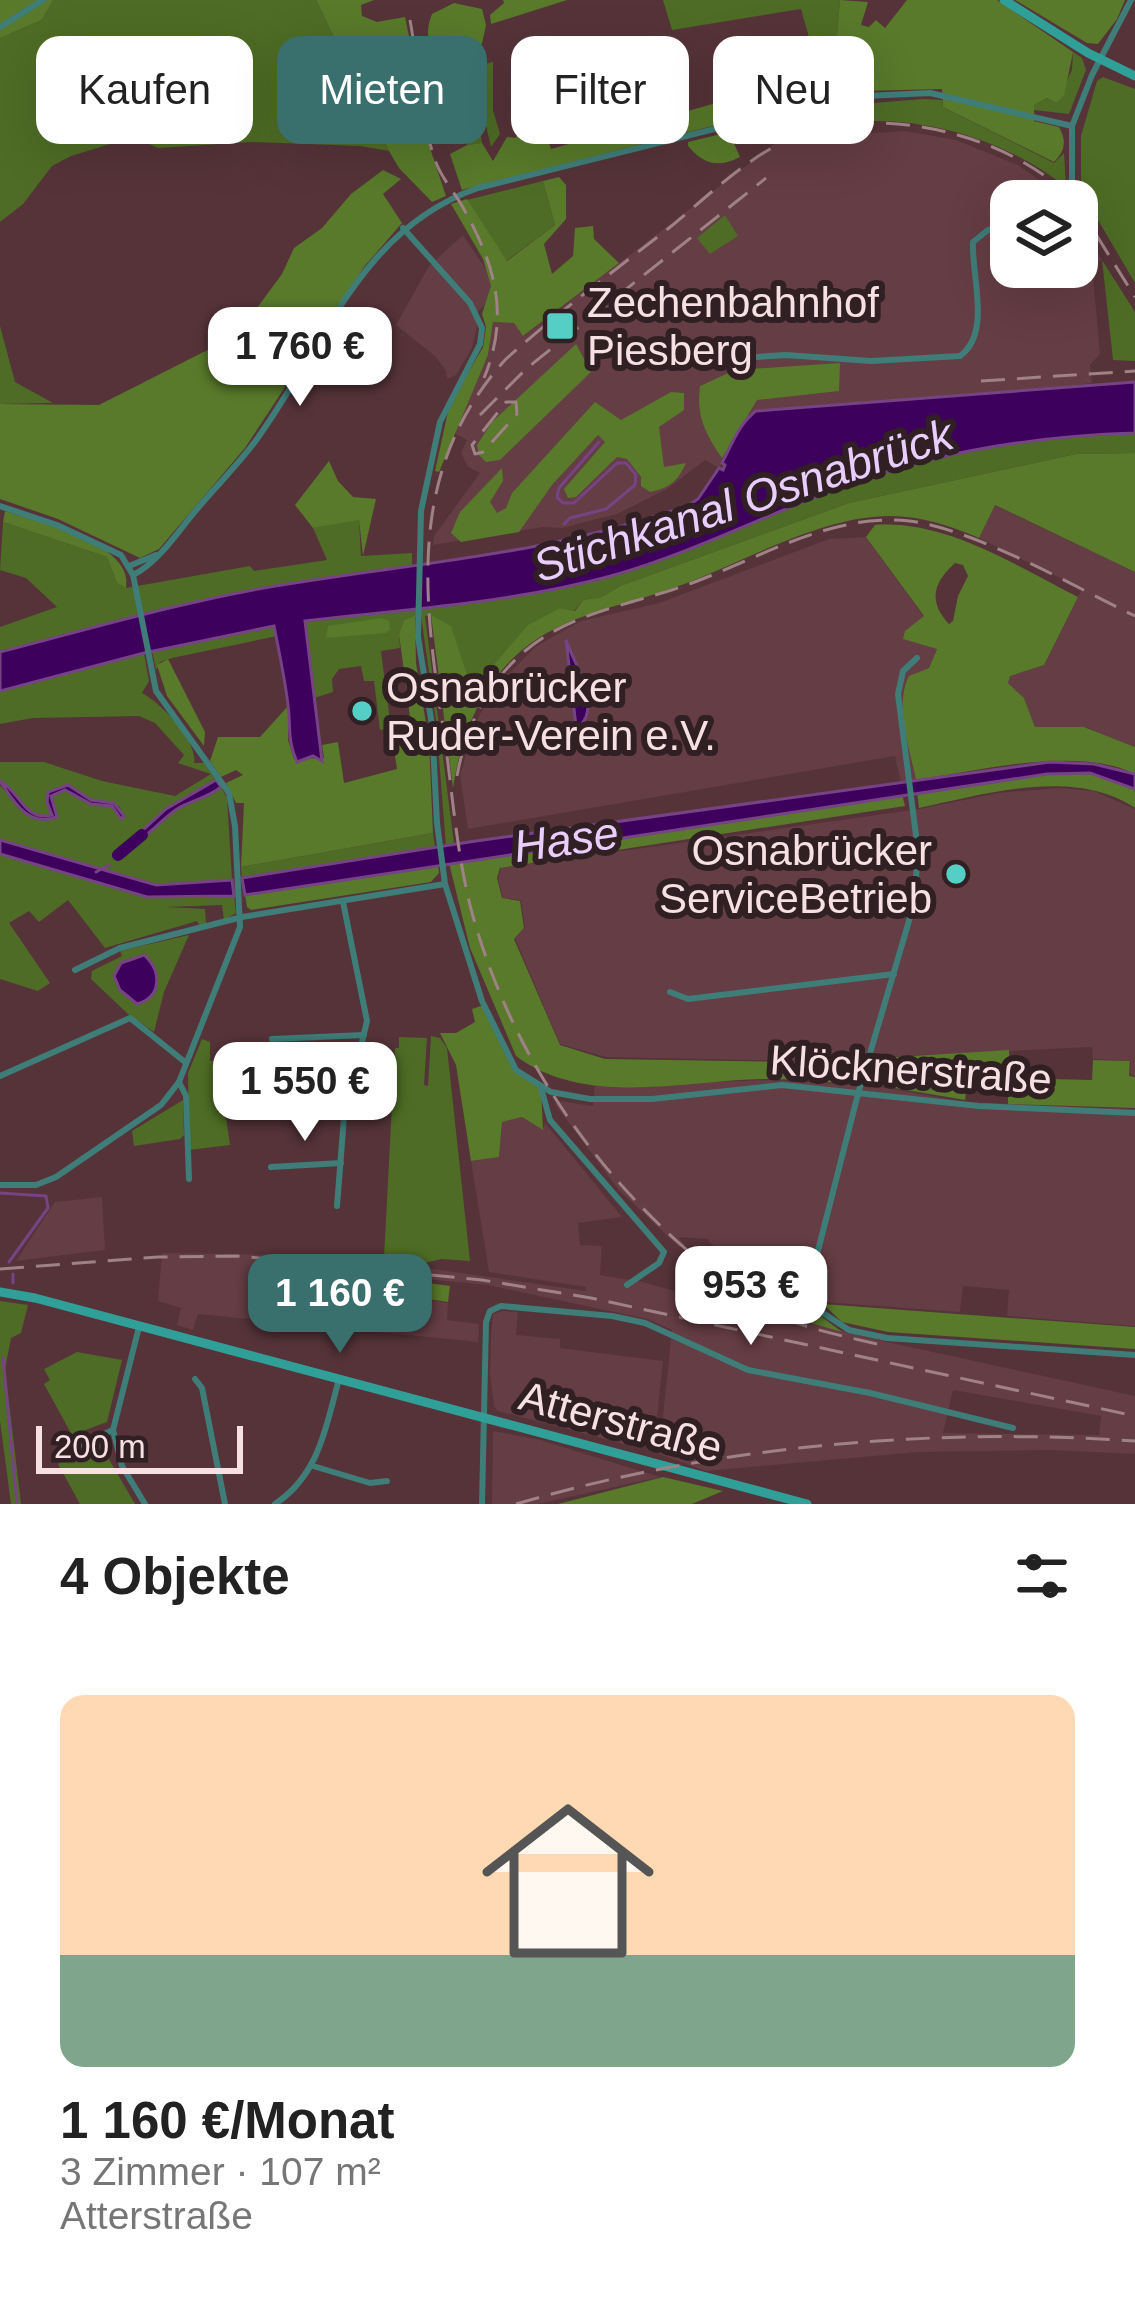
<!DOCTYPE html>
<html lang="de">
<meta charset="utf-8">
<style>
body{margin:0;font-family:Helvetica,sans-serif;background:#f6f6f6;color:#222;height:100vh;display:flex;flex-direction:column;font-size:45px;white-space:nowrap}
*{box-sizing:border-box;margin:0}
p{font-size:39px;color:#767676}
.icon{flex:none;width:66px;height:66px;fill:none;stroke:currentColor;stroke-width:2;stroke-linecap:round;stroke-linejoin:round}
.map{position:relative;height:1504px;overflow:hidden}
.sheet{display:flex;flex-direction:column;background:#fff;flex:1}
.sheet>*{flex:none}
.guide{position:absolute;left:36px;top:36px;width:1065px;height:108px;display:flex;gap:24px}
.fabs{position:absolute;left:990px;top:180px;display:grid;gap:24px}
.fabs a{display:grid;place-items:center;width:108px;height:108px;border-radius:24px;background:#fff;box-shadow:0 12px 48px #0002;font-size:60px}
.scale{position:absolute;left:36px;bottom:30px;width:207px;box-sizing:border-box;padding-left:12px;border:6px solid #f7e0e3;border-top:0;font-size:33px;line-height:42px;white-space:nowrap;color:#f7e0e3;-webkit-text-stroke:9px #302023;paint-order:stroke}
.price{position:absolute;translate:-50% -102px;padding:0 27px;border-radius:24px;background:#fff;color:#222;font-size:39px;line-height:78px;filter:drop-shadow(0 3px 6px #0008)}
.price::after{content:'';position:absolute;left:50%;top:72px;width:36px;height:27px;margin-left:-18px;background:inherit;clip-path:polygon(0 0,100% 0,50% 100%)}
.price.current{background:#396f6c;color:#fff}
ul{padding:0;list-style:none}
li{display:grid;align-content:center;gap:24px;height:636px;padding:0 60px}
li span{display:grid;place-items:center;height:372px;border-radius:24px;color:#555}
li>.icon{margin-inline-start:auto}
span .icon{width:216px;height:216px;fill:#fffc;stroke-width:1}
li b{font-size:51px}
h2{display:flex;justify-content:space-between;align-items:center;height:144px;padding:0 60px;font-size:51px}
.tag{padding:0 42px;border-radius:24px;background:#fff;box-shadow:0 12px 48px #0002;font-size:42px;line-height:108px}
.tag.current{background:#396f6c;color:#fff}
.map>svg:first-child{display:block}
.built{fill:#653d44;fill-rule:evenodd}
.green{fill:#4e6c25}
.forest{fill:#587a2a;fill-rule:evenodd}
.water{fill:#3e005d;stroke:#764385;stroke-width:3}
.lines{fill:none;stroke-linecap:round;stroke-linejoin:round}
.stream{stroke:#764385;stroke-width:3}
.river{stroke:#3e005d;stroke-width:12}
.street{stroke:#3f7d78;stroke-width:6}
.secondary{stroke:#2f9f98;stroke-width:9}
.rail{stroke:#9f8286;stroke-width:3;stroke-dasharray:24 12;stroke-linecap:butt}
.poi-dot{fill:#55cec6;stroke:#302023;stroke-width:4.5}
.labels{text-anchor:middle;stroke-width:12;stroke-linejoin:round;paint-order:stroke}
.poi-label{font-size:42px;fill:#f7e0e3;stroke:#302023;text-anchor:start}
.street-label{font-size:42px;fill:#f7e0e3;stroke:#302023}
.water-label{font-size:45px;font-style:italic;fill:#e8cefe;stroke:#302023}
</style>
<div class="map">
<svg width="1135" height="1504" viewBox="0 0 1135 1504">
<rect width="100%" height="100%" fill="#553339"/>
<g class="built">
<polygon points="837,125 841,135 905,131 956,140 1018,165 1043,183 1061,201 1011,201 1011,267 1077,267 1077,220 1080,224 1102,260 1092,266 1100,354 1090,365 1092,383 969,398 756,411 748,417 719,468 705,460 667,489 617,514 562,528 543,527 433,545 434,536 480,473 468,467 461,453 467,440 454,433 488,355 493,322 514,323 524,336 773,145 809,129"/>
<polygon points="463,235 491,277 491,286 488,301 474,316 477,326 472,348 456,375 447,379 446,371 435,356 396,325 429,266"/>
<polygon points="994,505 1135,572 1135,747 1085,727 1035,727 1024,698 1008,683 1009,676 1044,665 1082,589 979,538"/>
<polygon points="866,537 924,617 905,631 910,638 937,649 929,668 909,676 904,720 916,780 901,783 895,756 468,829 460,775 476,722 494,689 535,647 581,621 659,603 829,539"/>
<polygon points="1059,788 1094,791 1135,809 1135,1076 1130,1075 1131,1061 1093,1059 1092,1047 877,1057 870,1085 965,1102 1135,1109 1135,1326 1007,1316 1009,1290 963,1286 960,1312 823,1302 814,1282 740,1274 707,1239 678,1237 685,1245 679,1247 618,1189 555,1104 560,1101 593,1106 595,1085 769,1080 844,1084 849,1062 606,1057 560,1044 515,938 525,928 521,900 503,898 498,879 501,868 919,809 998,793"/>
<path d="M522,1117L543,1129L545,1123L622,1217L578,1223L580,1245L602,1246L600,1275L643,1282L780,1321L715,1280L684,1252L690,1250L733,1286L794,1318L887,1342L1135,1396V1454L1049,1450L919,1452L706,1471L659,1454L672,1330L647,1319L488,1285L332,1270L330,1285L448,1303L447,1320L479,1324L478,1342L198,1314L193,1330L177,1325L181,1308L158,1301L162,1253L283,1255L433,1269L586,1291V1287L489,1272L471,1161L499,1157L502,1122ZM953,1390L1101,1416L1099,1435L943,1433Z"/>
<polygon points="102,1197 105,1250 16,1261 55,1202"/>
<polygon points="502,1311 518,1312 516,1335 560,1339 560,1348 663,1361 657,1417 639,1415 624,1444 498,1411 494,1406 490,1374 491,1338 493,1314"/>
<polygon points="493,1431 540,1440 660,1477 538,1504 492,1504"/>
</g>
<g class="green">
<polygon points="53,0 316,0 389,151 360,146 251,142 158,148 141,140 120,141 71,156 52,166 23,204 0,222 0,38 42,20"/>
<polygon points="663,0 840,0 834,70 818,69 801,9 672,30"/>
<path d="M454,52L480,57L476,80L479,104C471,84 465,63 442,58V55Z"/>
<polygon points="1073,52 1082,58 1086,70 1069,114 1034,110 1034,105 1047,98 1056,103 1072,70"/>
<path d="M493,62V110L500,134L491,147L483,112C488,98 478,80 484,64Z"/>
<path d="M445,65C471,76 478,118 482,143L467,145V109L457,85L437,84V67Z"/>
<polygon points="1103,77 1135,89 1135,283 1081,191 1081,136 1097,81"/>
<path d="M923,99L942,100L943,107L1054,163L1064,153L1066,187C992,129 886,104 794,133L786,118L849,105Z"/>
<polygon points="543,181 555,225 506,261 467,200"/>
<polygon points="725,215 738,236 710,254 697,238"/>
<polygon points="1102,260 1135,312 1135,361 1113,360"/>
<polygon points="0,326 15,382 53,403 0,404"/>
<path d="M1135,433V453L1076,454L849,503L620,586L602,597L583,600L574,611L560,608L471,692L431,615L425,616L454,844L446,846L436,720L421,616L404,620L399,634L400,648L381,651L391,728L380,730L374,681H364L361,666L339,669L332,679L333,692L314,698L304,621C406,609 511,603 611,576C693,554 769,513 849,484C940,451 1038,436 1135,433Z"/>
<polygon points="359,519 361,556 412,553 412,569 292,583 142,616 0,652 0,627 57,607 26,578 0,570 3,522 107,557 117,583 126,588 250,566 254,571 327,560 313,528"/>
<polygon points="275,625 277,636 172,658 160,662 156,670 152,651"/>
<path d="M144,653L149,681L142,693C161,703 198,741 194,763H204L216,780L166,809L131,841L138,842L174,811L221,787L227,798L232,880L156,885L0,840V786C23,806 18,821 56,818L50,796L65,790L91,804L112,806L121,819L124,816L119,806L91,800L71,786L48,792L51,817C23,815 20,793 0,781V762H44L102,781L175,796L211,774L178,763L184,755L155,723L139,716L33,718L0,724V691Z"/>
<polygon points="433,833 435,847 242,878 241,867"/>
<polygon points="0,854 147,897 234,896 236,913 224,920 222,905 166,907 205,909 206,924 199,925 197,921 105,948 68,900 39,922 29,911 9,923 50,983 38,991 0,979"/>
<polygon points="189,935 164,992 154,1032 128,1014 91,979 92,971 122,956 120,951"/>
<polygon points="431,1036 440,1038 447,1048 470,1261 442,1259 419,1264 418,1260 384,1257 395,1048 399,1048 399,1037 427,1038 424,1085 428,1086"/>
<polygon points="202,1039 210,1042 210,1061 218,1061 230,1145 189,1150 188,1073"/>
<polygon points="183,1100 184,1135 180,1139 134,1146 132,1131"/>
<polygon points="0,1301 28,1305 21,1333 11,1338 5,1369 21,1504 11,1504 0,1421"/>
<polygon points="77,1352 122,1360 107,1422 72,1435 44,1384 50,1380 44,1369"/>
<polygon points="99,1442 135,1504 80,1504 58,1464"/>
</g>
<g class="forest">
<polygon points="0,0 53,0 42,20 0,38"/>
<polygon points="316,0 374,0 361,5 362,16 377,22 405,17 411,46 403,49 412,94 446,196 432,202 399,168 389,151"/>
<polygon points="503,0 567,0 491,24 490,15 504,3"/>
<path d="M840,0L868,2L861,25L869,27L876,20L885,28L907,0H997L1073,52L1064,96L1056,103L1047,98L1034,105V121L1059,127C1067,141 1065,151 1054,162L943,107L942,89L859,91L850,78L844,79L843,87L825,83L815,75L818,69H834Z"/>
<polygon points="1015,0 1125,0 1117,19 1098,44 1087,43"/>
<path d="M454,3L482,9L486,25L481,48L466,46L437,50C425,41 427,27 432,14Z"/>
<polygon points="810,77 822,93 818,99 462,190 450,154 467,145 482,143 493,161 507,137 516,138 519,125 534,110 541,118 551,149"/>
<path d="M729,132L740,157C719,168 704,165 688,146V142Z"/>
<polygon points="383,170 401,179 383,194 402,223 364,267 245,448 159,549 140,558 58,519 0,499 0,404 99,405 237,335 282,274 294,248 322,228 351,194"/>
<polygon points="559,177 566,185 566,219 544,244 552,274 573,256 575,228 593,226 594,239 619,263 523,336 514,323 493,322 488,355 439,472 435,471 449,407 483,347 486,327 482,314 491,286 483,259 451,204 467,199 507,261 555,225 543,181"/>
<polygon points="576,344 591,372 500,460 486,462 479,455 477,445 492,422"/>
<path d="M840,363L839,391L757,400L722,458C705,433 696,416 700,386L735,370Z"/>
<path d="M671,392L684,393V410L659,427L664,467L686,463C678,481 670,488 650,492L641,486V477L627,459L617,457L576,497L568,498L564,489L605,442L598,435L552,485L519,532L461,542L451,533L460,512L502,468L503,481L490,502L497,513L506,508L512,493L595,402L621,420Z"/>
<path d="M1135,453V572L995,505L979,538C951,526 921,516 890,516C819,516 739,565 673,588C620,607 565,614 521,651C480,686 461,736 453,788L431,615L451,626L472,690L528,625L560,608L575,611L583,600L602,597L620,586L849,503L1076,454Z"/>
<polygon points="329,461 338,481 353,497 376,499 363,556 359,520 313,528 295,505"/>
<path d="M5,511C39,522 135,544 126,588L117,583L107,557L3,522Z"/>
<path d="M875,525C947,520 1016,566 1078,597L1044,665L1010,676L1008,683L1024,698L1035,727H1084L1135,747V774C1077,745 978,771 916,780C910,750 894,705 909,676L929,668L937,649L903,639L905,631L924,616L866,537ZM955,563L963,565L968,576L958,596L953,621L949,624C928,601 933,583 955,563Z"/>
<polygon points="415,616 416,663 429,741 433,833 241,867 244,803 236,803 226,783 243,775 236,770 221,777 210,761 218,737 260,737 288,706 288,740 294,759 324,758 322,745 338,742 344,783 397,769 392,736 412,732 399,634 404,620"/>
<polygon points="381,618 389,621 390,630 386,633 326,638 328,626"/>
<polygon points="168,659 205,732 204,746 167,696 157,665"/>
<path d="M1090,773L1135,789V808C1074,767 985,794 919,808L917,792L1047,774Z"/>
<path d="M902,794L905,806L500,868L497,878L502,898L520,901L524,928L514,939L560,1045L605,1059L848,1063L844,1083C820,1082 795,1079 770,1079C688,1079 587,1109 516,1056L470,948L449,863Z"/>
<polygon points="438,865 439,873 431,882 251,910 247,907 245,895"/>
<polygon points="484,1005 510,1061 541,1088 543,1130 522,1117 502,1122 499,1157 471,1161 456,1065 440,1033 456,1033 475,1022 472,1009"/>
<polygon points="1009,1050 1010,1078 1092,1080 1093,1060 1130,1061 1129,1076 1135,1077 1135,1108 1008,1104 1008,1090 967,1087 965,1100 871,1084 878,1058"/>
<polygon points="331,1270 450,1286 448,1302 330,1285"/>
<polygon points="740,1274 803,1281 818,1314 842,1332 794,1318 749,1296"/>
<polygon points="823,1304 1135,1327 1135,1349 888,1332 842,1322"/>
<polygon points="663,1477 723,1491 692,1504 558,1504"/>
</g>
<g class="water">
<path d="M1135,382V433C1038,436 941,451 849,484C769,513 693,553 611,576C512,603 407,609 305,621L322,761L313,756L297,762C287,740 291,728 288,705C285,679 279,652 274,626L144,653L0,691V652C97,627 195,598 294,583C433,561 554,553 689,505L698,499L719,468L723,470L725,465L722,463C731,446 740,422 756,411Z"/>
<path d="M566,640C573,661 595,693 586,717C583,723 579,728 577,735Z"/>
<polygon points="1050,762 1094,764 1135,774 1135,789 1090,773 1047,774 245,895 242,878 469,842"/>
<path d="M216,780L221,787C208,798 192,800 177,809C161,819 147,840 130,842L166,809Z"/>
<path d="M0,781C20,791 24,822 52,815L47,802L48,792L68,785L91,800L114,803L124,816L121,819L112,806L91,804L65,790L51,796L57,817C27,828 13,800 0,781Z"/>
<polygon points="0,840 156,885 232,880 234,896 147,897 0,854"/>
<path d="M144,955C162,971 162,997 137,1004L120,990L114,976L121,963Z"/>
</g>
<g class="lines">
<g class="stream">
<polyline points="564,524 570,518 606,509 635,485 636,475 626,463 617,463 574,503 563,503 557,497 559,488 599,442"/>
<polyline points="96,872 109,865"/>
<polyline points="0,1193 46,1196 48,1208 9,1262"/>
<polyline points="13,1283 13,1274"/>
<polyline points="3,1358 17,1504"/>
</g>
<polyline class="river" points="118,855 142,835"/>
<g class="street">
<polyline points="0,27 43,0"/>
<polyline points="1072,201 1072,126 1092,75 1131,0"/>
<polyline points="403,228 470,303 482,328 480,344 440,422 421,511 418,637 432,725 437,823 445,884 482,1001 516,1070 551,1092 590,1099 652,1099 782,1085 979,1106 1135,1113"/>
<path d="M741,358L786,355L871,361L960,356C992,333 971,274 973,242L988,230L1011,229"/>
<polyline points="0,506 57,525 121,555 133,575 156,691 229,793 235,826 240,927 179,1082 161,1105 56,1177 36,1185 0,1185"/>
<polyline points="129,566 156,555"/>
<path d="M133,575C159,562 178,531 197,509C216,486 239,464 257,439C325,345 360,229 478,188L843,97L930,93L1072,126"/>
<polyline points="917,658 903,671 898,694 918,851 914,904 858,1094 811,1278 823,1313 849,1330 887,1338 1135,1355"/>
<polyline points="75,970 120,948 242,917 445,884"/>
<polyline points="670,992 688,999 894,974"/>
<polyline points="272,1039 364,1035"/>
<polyline points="0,1076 130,1018 185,1062"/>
<polyline points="179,1082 186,1096 189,1179"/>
<polyline points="541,1088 550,1120 664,1252 659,1263 627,1285"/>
<polyline points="271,1167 341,1163"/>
<polyline points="337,1206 344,1117 367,1021 343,902"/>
<polyline points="139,1327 113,1430 122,1466 145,1504"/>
<polyline points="195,1379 202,1388 225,1504"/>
<polyline points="61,1449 73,1448 113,1430"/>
<polyline points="313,1466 370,1483 387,1481"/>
<path d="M275,1504C319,1475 326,1427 339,1379"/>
<polyline points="482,1504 486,1322 490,1311 501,1306 612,1316 645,1323 748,1370 870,1393 1013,1428"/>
</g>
<g class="secondary">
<polyline points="1004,0 1088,53 1135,76"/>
<polyline points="0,1292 35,1298 807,1504"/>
</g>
<g class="rail">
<path d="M410,20C419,68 419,119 437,165C443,179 453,191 461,204C494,262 511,313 484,378"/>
<polyline points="1077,204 1135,297"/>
<polyline points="981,381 1135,371"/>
<polygon points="506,402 516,402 517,414 483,452 475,454 472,445"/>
<polyline points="480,415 527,368 766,178"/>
<path d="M457,776C466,727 487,683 525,651C572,611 636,604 692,583C743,564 793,536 846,525C866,520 888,519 909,521C975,529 1073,586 1135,616"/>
<polyline points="0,1269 158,1257 238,1256 482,1280 591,1298 1135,1416"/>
<path d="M877,1344C839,1335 800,1328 765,1309C732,1292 706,1267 679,1243C579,1153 506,1039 471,909C455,846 452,784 442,720C422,590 409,467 505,360C557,313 614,271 669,228C707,197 748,156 794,137C882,103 1010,134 1074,201"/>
<path d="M516,1504C714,1446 930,1427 1135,1441"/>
</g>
</g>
<g class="poi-dot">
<rect x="545" y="311" width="30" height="30" rx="6"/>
<circle cx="362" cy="711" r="12"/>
<circle cx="956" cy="874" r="12"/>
</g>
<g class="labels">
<g class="poi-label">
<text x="587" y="317">Zechenbahnhof<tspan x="587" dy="48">Piesberg</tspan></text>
<text x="386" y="702">Osnabrücker<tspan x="386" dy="48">Ruder-Verein e.V.</tspan></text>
<text x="932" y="865" text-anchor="end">Osnabrücker<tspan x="932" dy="48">ServiceBetrieb</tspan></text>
</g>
<g class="street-label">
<text transform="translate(911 1069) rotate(4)" y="15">Klöcknerstraße</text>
<text transform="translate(621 1421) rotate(15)" y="15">Atterstraße</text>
</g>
<g class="water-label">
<text transform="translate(743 500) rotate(-18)" y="16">Stichkanal Osnabrück</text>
<text transform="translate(566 839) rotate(-8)" y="16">Hase</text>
</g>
</g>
</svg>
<div class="fabs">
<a><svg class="icon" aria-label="layers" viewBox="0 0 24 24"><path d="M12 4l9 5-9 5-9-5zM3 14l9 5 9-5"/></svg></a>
</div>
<div class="scale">200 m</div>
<b class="price" style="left:300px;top:409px">1 760 €</b>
<b class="price" style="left:305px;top:1144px">1 550 €</b>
<b class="price" style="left:751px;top:1348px">953 €</b>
<b class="price current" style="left:340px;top:1356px">1 160 €</b>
<div class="guide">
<a class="tag">Kaufen</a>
<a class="tag current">Mieten</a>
<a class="tag">Filter</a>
<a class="tag">Neu</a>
</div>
</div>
<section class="sheet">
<h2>4 Objekte<svg class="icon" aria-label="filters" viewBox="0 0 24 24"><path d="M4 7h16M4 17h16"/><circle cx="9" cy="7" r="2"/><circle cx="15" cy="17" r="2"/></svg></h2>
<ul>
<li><span style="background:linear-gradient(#ffd9b3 70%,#7fa58c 0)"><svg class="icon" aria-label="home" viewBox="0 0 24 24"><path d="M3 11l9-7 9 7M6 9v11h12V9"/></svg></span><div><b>1 160 €/Monat</b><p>3 Zimmer · 107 m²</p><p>Atterstraße</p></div></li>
</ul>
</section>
